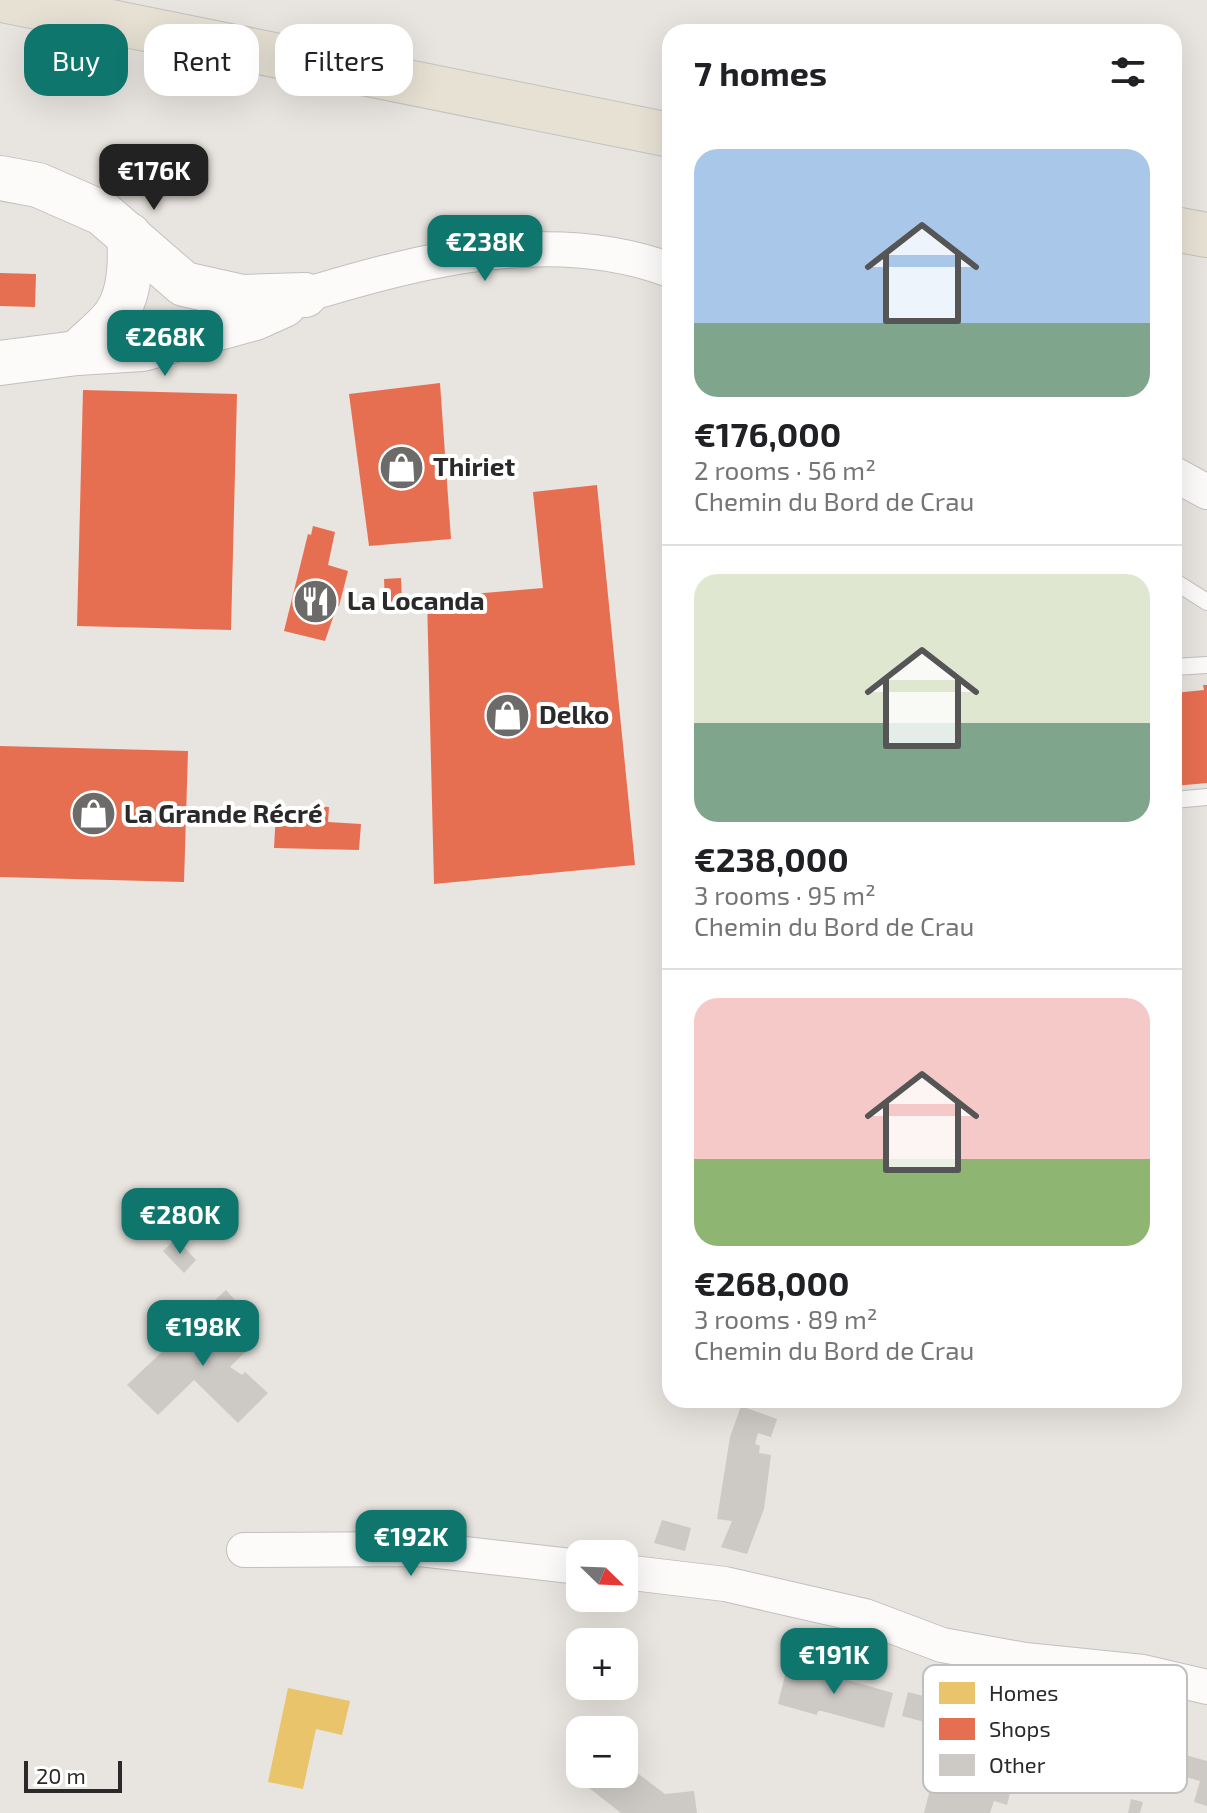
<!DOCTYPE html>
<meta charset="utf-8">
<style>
body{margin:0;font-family:"Exo 2",sans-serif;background:#f6f6f6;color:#202124;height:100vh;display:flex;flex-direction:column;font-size:30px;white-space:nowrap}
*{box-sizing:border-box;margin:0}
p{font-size:26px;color:#757577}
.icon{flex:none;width:44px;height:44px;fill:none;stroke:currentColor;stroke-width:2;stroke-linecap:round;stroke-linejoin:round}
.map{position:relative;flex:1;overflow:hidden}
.sheet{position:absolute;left:662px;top:24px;width:520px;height:1384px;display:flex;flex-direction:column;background:#fff;border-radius:24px;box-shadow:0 8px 32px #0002}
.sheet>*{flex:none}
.hud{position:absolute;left:24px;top:24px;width:518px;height:72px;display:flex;gap:16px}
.needle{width:52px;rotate:113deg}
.tools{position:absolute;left:566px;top:1540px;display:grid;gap:16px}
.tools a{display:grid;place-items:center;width:72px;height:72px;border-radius:16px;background:#fff;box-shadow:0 8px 32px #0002;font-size:40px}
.scale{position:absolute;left:24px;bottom:20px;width:98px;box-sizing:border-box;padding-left:8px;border:4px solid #2a2a2a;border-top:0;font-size:22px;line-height:28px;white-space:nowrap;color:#2a2a2a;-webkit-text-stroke:6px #fff;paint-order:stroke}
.price{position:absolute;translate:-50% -68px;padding:0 18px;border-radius:16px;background:#0f766e;color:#fff;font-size:26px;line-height:52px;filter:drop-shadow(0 2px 4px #0008)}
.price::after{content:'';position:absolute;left:50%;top:48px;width:24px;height:18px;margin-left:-12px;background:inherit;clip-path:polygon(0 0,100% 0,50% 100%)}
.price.on{background:#222;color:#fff}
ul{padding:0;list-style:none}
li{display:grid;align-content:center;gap:16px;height:424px;padding:0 32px}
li+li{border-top:2px solid #e0e0e0}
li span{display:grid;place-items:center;height:248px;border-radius:24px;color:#555}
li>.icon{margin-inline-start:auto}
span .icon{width:144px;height:144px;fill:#fffc;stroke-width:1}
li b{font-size:34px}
h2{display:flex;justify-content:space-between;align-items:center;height:96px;padding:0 32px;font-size:34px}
.tag{padding:0 28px;border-radius:24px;background:#fff;box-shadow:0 8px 32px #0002;font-size:28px;line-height:72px}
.tag.on{background:#0f766e;color:#fff}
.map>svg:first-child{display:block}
.homes{fill:#e9c46a}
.shops{fill:#e76f51}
.building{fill:#cdcac6}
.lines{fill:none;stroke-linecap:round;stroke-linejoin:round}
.lane-casing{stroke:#c2c0c1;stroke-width:18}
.street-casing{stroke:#c2c0c1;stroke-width:36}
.secondary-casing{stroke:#c2c0c1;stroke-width:46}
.primary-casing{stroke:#c4c3c1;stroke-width:46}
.lane{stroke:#fcfbfa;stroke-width:16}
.street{stroke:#fcfbfa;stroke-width:34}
.secondary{stroke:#fcfbfa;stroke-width:44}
.primary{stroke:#e6e1d3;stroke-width:44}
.labels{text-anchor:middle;stroke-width:8;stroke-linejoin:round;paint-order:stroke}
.poi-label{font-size:26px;font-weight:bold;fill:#2a2a2a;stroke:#fff;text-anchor:start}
.key{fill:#fff;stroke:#bfbfbf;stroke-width:2}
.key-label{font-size:22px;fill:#2a2a2a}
</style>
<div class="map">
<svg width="1207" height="1813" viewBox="0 0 1207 1813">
<rect width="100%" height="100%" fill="#e8e4df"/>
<polygon class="homes" points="288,1688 350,1701 342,1735 316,1729 303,1789 268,1782"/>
<g class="shops">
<polygon points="0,273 36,274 35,307 0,306"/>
<polygon points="440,383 451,539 369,546 349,394"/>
<polygon points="83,390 237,394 231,630 77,626"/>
<polygon points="597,485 635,865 434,884 427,598 543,588 533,492"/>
<polygon points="313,526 335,532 328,565 348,571 339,606 337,606 325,641 284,631 308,534 311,535"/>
<polygon points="401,578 402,601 385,602 384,579"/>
<polygon points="1203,685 1207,685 1207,783 1174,786 1174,693 1204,690"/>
<polygon points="0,746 188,751 184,882 0,877"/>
<polygon points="308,806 329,807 328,822 361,824 359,850 274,848 276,811 307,811"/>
</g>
<g class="building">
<polygon points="176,1239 196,1260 184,1273 163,1251"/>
<polygon points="226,1290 236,1301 224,1312 255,1342 230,1367 242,1375 245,1372 268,1393 238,1423 194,1380 158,1415 127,1385 189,1326 199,1336 224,1312 214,1301"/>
<polygon points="741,1406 777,1419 771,1437 758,1433 755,1444 760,1446 759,1453 771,1455 764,1509 747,1554 721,1547 732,1521 717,1519 730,1437"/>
<polygon points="662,1520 691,1528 685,1551 654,1543"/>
<polygon points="788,1663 893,1693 884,1728 822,1711 818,1711 817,1715 778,1704"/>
<polygon points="908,1692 954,1704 947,1728 902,1716"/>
<polygon points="1091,1726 1165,1746 1164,1749 1207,1761 1207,1806 1194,1802 1200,1781 1144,1765 1147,1756 1088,1737"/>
<polygon points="937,1762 1013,1781 1007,1805 994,1801 990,1813 924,1813"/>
<polygon points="624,1763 665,1794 694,1791 697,1813 621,1813 584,1784 592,1774 624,1774"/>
<polygon points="1131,1799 1143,1802 1140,1813 1128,1813"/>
</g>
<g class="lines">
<defs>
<g id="lane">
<polyline points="1174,581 1207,602"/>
<polyline points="1174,667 1207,665"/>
<polyline points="1174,800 1207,797"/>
</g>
<g id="street">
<path d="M305,295C421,260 551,226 670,270"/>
<polyline points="1174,474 1207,492"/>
<polyline points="244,1550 420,1549 580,1567"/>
<polyline points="624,1572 725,1584 865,1616 942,1645 1025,1660 1143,1672 1207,1687"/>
</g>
<g id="secondary">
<polyline points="0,178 38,185 102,213 184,284 242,297 305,295"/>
<path d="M77,353C89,341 104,330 114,317C131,294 131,261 129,235"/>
<polyline points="0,363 77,353 142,349 255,318 284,305"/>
</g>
<g id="primary">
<polyline points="2,0 670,135"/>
<polyline points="1174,229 1207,235"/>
</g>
</defs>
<use href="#lane" class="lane-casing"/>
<use href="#street" class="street-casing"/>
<use href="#secondary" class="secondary-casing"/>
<use href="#primary" class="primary-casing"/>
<use href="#lane" class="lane"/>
<use href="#street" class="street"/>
<use href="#secondary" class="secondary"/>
<use href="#primary" class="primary"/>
</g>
<defs>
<symbol id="shop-disc" viewBox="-11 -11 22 22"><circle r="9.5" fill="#6c6b69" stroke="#fff"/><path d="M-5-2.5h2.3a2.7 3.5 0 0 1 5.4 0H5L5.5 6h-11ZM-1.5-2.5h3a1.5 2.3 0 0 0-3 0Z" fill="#fff"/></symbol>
<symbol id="restaurant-disc" viewBox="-11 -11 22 22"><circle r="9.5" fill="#6c6b69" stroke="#fff"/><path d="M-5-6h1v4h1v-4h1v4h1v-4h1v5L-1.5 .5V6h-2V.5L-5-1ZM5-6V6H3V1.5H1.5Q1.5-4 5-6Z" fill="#fff"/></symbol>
</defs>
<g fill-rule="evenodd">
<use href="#shop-disc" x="376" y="442" width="51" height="51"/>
<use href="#restaurant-disc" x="290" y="576" width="51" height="51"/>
<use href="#shop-disc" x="482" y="690" width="51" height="51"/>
<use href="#shop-disc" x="68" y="788" width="51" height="51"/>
</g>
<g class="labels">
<g class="poi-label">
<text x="433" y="476">Thiriet</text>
<text x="347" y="610">La Locanda</text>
<text x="539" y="724">Delko</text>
<text x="124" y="823">La Grande Récré</text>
</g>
</g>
<rect x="923" y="1665" width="264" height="128" rx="12" class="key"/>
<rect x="939" y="1682" width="36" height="22" fill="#e9c46a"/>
<rect x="939" y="1718" width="36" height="22" fill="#e76f51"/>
<rect x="939" y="1754" width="36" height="22" fill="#cdcac6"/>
<g class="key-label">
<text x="989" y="1701">Homes</text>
<text x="989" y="1737">Shops</text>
<text x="989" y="1773">Other</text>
</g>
</svg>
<div class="tools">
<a><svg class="needle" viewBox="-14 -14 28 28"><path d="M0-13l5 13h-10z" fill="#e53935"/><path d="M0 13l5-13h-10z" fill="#757577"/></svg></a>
<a>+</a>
<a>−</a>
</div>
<div class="scale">20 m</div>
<b class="price on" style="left:154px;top:212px">€176K</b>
<b class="price" style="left:485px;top:283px">€238K</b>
<b class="price" style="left:165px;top:378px">€268K</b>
<b class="price" style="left:180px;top:1256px">€280K</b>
<b class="price" style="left:203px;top:1368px">€198K</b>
<b class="price" style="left:411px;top:1578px">€192K</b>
<b class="price" style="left:834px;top:1696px">€191K</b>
<div class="hud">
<a class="tag on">Buy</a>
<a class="tag">Rent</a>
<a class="tag">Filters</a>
</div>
<section class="sheet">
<h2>7 homes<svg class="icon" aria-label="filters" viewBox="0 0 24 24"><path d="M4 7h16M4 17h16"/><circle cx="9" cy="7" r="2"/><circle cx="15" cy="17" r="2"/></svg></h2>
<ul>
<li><span style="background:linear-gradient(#a9c7e8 70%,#7fa58c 0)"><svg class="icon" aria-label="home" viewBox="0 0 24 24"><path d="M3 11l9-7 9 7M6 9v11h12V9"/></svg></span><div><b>€176,000</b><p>2 rooms · 56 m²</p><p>Chemin du Bord de Crau</p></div></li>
<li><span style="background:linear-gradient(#dfe7d0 60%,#7fa58c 0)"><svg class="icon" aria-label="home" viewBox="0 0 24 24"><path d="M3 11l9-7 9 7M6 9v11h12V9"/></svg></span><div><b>€238,000</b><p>3 rooms · 95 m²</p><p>Chemin du Bord de Crau</p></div></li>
<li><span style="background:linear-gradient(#f6c9c9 65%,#8fb573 0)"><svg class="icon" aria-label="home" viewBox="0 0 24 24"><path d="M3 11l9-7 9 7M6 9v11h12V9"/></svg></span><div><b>€268,000</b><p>3 rooms · 89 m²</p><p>Chemin du Bord de Crau</p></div></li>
</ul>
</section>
</div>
